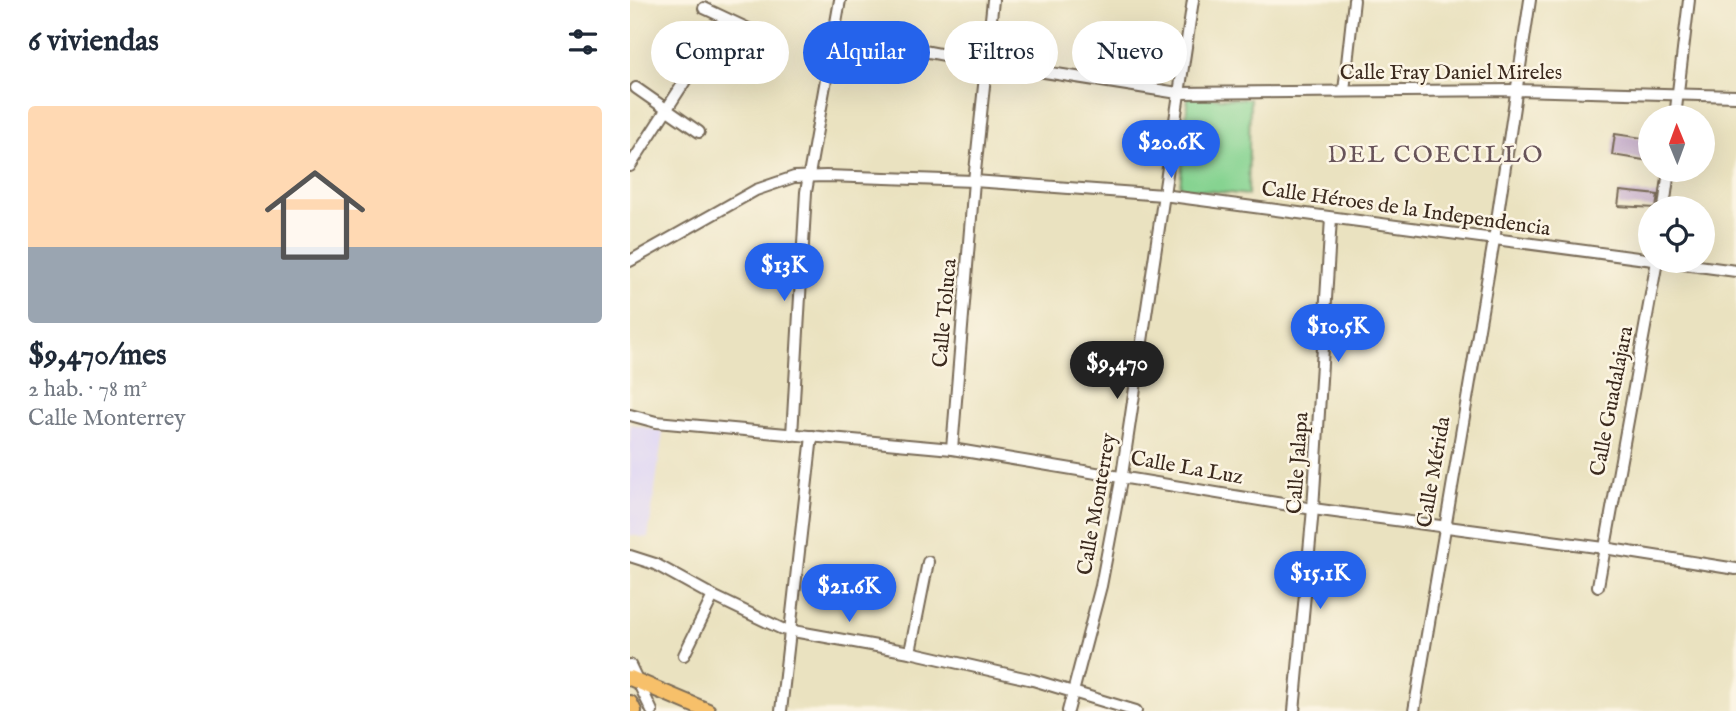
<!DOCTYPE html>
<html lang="es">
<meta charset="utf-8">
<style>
body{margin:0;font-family:"IM FELL English",serif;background:#f2f2f3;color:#1f2937;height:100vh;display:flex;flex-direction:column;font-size:26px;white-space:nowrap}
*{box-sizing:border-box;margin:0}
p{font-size:23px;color:#747a83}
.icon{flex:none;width:38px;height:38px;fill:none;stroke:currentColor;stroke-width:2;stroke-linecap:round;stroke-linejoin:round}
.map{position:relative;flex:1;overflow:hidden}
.sheet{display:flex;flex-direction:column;background:#fff;width:630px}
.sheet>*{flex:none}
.banner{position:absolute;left:21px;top:21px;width:665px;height:63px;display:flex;gap:14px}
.needle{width:46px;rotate:359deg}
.fabs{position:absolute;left:1008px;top:105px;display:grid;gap:14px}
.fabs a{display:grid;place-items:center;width:77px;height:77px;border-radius:50%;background:#fff;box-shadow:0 7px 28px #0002;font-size:35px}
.price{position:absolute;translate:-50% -60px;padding:0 16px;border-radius:24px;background:#2563eb;color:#fff;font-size:23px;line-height:46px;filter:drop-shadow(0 2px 4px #0008)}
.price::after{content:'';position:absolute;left:50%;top:42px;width:21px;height:16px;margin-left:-10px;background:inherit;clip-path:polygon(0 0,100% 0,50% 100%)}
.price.current{background:#222;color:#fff}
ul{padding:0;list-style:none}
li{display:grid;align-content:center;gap:14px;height:371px;padding:0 28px}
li+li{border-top:2px solid #e0e1e3}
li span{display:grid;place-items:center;height:217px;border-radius:7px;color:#555}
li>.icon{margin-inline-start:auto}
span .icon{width:126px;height:126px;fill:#fffc;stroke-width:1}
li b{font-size:30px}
h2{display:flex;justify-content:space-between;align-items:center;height:84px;padding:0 28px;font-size:30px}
.tag{padding:0 24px;border-radius:32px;background:#fff;box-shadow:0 7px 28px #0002;font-size:24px;line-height:63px}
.tag.current{background:#2563eb;color:#fff}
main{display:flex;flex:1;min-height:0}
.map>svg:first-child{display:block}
.built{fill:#ded5f5}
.green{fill:#86d391;stroke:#607e58;stroke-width:2}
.building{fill:#b99ec6}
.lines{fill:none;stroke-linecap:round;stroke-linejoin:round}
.minor-casing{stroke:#786a57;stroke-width:14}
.major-casing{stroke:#786a57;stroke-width:18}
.minor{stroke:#fff;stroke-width:10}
.major{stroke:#f7c06b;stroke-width:14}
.labels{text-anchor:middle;stroke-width:5;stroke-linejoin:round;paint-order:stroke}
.street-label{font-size:21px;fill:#3b2a1e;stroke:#fcf5e5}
.quarter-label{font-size:24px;letter-spacing:2px;fill:#675359;stroke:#fcf5e5}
</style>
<main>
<section class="sheet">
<h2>6 viviendas<svg class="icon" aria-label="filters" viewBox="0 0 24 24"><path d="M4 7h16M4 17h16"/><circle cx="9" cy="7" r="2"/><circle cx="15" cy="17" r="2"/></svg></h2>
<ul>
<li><span style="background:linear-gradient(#ffd9b3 65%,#9aa5b1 0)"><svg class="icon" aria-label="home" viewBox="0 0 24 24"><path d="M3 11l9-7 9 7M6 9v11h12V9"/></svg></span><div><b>$9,470/mes</b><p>2 hab. · 78 m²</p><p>Calle Monterrey</p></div></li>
</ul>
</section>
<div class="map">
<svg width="1106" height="711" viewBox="0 0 1106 711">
<rect width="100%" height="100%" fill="#fcf5e5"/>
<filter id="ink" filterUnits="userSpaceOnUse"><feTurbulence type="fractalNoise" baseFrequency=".0143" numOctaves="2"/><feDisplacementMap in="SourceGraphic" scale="14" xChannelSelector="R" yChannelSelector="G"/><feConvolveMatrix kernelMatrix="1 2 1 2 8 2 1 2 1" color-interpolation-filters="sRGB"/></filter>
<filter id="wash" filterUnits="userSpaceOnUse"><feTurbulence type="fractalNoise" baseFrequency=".00686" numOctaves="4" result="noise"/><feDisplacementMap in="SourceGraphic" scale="28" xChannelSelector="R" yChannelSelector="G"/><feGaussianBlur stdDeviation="1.57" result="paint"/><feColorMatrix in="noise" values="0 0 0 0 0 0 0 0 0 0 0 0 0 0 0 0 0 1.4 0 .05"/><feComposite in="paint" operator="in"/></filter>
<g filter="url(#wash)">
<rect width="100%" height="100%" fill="#eae2c0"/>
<polygon class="built" points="0,424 33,432 18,538 0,535"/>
<polygon class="green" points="558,97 620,99 618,195 550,188"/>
<g id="blocks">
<g class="building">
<polygon points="985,134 1020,139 1020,161 982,155"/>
<polygon points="990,191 1028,195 1026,208 988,206"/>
</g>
</g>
</g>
<g filter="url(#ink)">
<use href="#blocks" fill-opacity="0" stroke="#786a57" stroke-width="2"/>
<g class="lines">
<defs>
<g id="minor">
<polyline points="74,8 123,31"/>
<polyline points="204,34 357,63 548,93 887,90 1106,96"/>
<polyline points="6,88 69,132"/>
<polyline points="714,91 724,0"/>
<polyline points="1045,117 1059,0"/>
<polyline points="0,166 95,19"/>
<polyline points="1034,208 1039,170"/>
<polyline points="0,261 126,190 164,177 196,176 344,181 533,195 1106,271"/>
<polyline points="0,415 26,422 322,449 683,509 974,548 1106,569"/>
<polyline points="162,435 176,192 210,0"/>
<polyline points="322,449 344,181 363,0"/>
<polyline points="0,556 25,564 83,596 152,629 280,652 403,680 506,711"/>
<polyline points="968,586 1027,261"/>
<polyline points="280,652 298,562"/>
<polyline points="54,655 83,596"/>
<polyline points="0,665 22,711"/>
<polyline points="151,711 182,436"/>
<polyline points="438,711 471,586 492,475 563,0"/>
<polyline points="664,711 683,509 701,218"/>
<polyline points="784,711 864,240 900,0"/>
</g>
<g id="major">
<polyline points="0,678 78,711"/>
<polyline points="0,703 4,711"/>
</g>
</defs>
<use href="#minor" class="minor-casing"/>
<use href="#major" class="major-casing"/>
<use href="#minor" class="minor"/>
<use href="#major" class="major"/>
</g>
</g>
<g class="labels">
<g class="street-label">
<text x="821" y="79">Calle Fray Daniel Mireles</text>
<text transform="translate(776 208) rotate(8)" y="7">Calle Héroes de la Independencia</text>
<text transform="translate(314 313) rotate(-85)" y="7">Calle Toluca</text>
<text transform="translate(981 401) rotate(-79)" y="7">Calle Guadalajara</text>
<text transform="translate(667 463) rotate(-86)" y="7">Calle Jalapa</text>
<text transform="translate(557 467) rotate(10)" y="7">Calle La Luz</text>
<text transform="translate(803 472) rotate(-80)" y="7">Calle Mérida</text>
<text transform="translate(466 504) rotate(-80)" y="7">Calle Monterrey</text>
</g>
<g class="quarter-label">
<text x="806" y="162">DEL COECILLO</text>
</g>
</g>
</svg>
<div class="fabs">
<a><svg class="needle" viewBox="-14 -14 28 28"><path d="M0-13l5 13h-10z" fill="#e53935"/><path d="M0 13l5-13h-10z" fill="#747a83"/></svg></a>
<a><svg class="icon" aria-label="locate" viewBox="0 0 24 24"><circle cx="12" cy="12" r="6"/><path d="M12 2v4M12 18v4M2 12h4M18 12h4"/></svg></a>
</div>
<b class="price" style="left:541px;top:180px">$20.6K</b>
<b class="price" style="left:154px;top:303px">$13K</b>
<b class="price" style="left:708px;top:364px">$10.5K</b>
<b class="price current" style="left:487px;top:401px">$9,470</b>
<b class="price" style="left:690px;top:611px">$15.1K</b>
<b class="price" style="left:219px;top:624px">$21.6K</b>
<div class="banner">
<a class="tag">Comprar</a>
<a class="tag current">Alquilar</a>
<a class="tag">Filtros</a>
<a class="tag">Nuevo</a>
</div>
</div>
</main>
